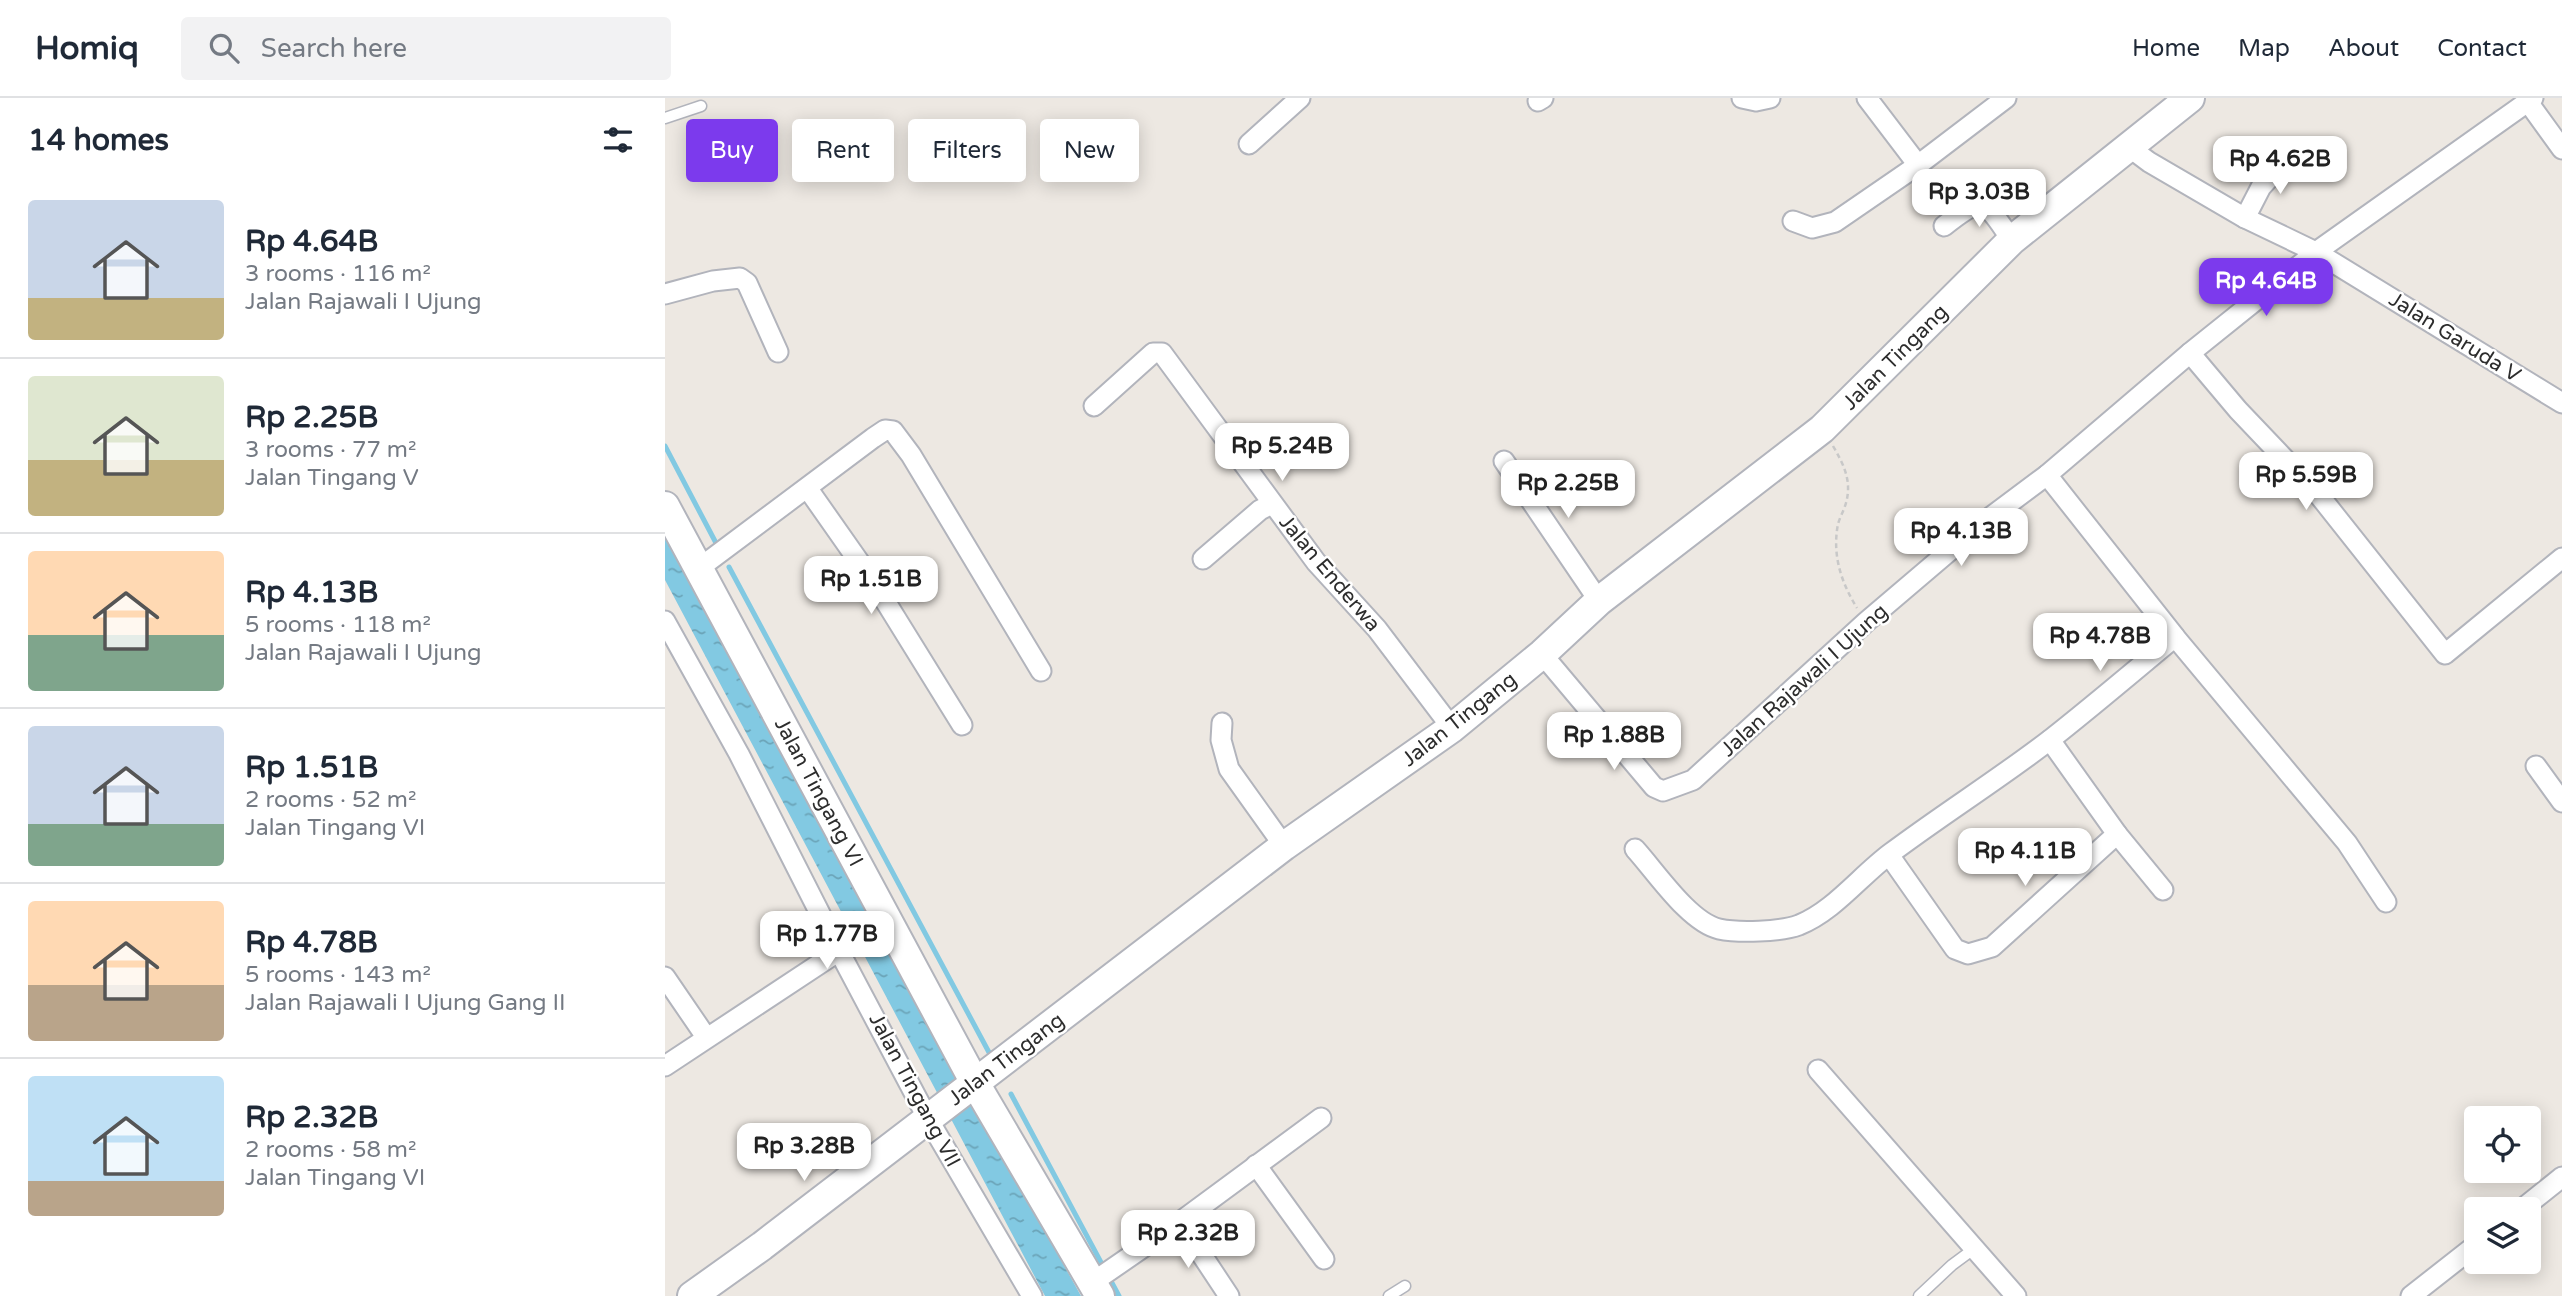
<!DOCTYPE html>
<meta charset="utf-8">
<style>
body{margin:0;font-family:"Varela Round",sans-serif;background:#f2f2f3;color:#1f2937;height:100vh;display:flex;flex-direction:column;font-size:26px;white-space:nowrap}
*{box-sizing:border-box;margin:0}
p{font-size:23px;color:#747a83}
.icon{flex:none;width:38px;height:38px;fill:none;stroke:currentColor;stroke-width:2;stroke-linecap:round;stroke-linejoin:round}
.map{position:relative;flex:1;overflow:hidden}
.panel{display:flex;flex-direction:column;background:#fff;width:665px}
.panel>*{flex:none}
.banner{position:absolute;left:21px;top:21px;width:665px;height:63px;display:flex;gap:14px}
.tools{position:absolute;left:1799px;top:1008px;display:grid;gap:14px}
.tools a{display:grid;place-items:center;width:77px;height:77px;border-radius:7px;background:#fff;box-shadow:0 4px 18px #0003;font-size:35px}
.price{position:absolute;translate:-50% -60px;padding:0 16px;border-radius:14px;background:#fff;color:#222;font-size:23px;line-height:46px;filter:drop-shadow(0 2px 4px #0008)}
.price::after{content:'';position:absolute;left:50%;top:42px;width:21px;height:16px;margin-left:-10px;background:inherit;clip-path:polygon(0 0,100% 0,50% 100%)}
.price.active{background:#7c3aed;color:#fff}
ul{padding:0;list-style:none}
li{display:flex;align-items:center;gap:21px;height:175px;padding:0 28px}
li+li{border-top:2px solid #e0e1e3}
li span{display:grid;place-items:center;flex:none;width:196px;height:140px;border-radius:7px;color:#555}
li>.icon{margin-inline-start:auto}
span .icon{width:84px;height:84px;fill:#fffc;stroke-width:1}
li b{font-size:30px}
h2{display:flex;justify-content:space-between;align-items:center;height:84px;padding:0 28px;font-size:30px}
.pill{padding:0 24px;border-radius:7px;background:#fff;box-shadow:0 4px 18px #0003;font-size:24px;line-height:63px}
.pill.active{background:#7c3aed;color:#fff}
header{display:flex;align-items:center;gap:42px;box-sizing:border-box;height:98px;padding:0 35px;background:#fff;border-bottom:2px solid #e0e1e3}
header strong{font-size:33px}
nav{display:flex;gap:38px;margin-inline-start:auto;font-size:24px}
.search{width:490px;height:63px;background:#f2f2f3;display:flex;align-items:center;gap:18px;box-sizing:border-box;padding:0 24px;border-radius:7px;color:#747a83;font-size:26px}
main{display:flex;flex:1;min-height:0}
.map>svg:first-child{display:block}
.water{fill:url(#water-ripples)}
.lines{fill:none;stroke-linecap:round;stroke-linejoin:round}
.stream{stroke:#82c9e2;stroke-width:5}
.service-casing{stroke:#b2b4bc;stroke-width:13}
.minor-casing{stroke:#b2b4bc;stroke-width:23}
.secondary-casing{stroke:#b2b4bc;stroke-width:32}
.path{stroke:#c8c8c8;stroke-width:2.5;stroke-dasharray:5 3.5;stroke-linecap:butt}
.service{stroke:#fff;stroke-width:10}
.minor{stroke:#fff;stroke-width:19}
.secondary{stroke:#fff;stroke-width:28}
.labels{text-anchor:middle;stroke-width:5;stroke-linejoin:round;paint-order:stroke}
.street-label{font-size:21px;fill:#2d2d2d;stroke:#fff}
</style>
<header>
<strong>Homiq</strong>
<div class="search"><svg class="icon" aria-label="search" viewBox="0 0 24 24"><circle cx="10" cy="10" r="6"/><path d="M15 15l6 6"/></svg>Search here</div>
<nav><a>Home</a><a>Map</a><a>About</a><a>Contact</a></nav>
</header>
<main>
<section class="panel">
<h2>14 homes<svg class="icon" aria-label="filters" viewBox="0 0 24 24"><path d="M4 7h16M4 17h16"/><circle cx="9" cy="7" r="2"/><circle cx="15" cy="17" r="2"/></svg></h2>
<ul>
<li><span style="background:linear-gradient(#c9d6e8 70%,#c2b280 0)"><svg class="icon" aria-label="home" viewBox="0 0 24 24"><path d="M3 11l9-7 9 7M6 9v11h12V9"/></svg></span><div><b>Rp 4.64B</b><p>3 rooms · 116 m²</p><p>Jalan Rajawali I Ujung</p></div></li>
<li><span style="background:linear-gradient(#dfe7d0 60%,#c2b280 0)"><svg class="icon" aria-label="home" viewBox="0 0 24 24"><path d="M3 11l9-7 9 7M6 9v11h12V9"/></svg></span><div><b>Rp 2.25B</b><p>3 rooms · 77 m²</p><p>Jalan Tingang V</p></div></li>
<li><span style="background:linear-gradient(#ffd9b3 60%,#7fa58c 0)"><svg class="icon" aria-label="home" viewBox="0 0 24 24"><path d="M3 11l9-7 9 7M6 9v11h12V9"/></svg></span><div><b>Rp 4.13B</b><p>5 rooms · 118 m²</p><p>Jalan Rajawali I Ujung</p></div></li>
<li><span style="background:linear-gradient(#c9d6e8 70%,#7fa58c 0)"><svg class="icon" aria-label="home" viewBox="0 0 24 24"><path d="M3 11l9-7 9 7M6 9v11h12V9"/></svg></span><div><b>Rp 1.51B</b><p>2 rooms · 52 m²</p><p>Jalan Tingang VI</p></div></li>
<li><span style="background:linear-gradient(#ffd9b3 60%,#b9a48a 0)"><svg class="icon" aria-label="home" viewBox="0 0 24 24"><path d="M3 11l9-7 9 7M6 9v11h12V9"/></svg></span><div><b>Rp 4.78B</b><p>5 rooms · 143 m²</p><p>Jalan Rajawali I Ujung Gang II</p></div></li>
<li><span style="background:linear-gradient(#bfe0f5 75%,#b9a48a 0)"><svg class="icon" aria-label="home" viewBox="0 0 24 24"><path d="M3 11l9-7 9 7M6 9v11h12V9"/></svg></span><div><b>Rp 2.32B</b><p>2 rooms · 58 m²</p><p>Jalan Tingang VI</p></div></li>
</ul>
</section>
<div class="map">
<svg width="1897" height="1198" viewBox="0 0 1897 1198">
<defs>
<pattern id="water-ripples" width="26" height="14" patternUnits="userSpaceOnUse" patternTransform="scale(1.75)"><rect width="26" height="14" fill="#82c9e2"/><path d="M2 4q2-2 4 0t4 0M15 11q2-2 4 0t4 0" fill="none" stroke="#6ba4b8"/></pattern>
</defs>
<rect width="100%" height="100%" fill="#ede8e2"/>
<polygon class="water" points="0,429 306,999 416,1198 380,1198 0,482"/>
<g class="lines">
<g class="stream">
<polyline points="0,348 51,445"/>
<polyline points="64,469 327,960"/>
<polyline points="346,996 454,1198"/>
</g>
<defs>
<g id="service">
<polyline points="0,20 36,8"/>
<polyline points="724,1198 740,1188"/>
<polyline points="1254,1198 1287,1167 1310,1150"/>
</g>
<g id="minor">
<polyline points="1077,0 1091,3 1105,0"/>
<polyline points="1202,0 1253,67"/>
<polyline points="873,3 878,0"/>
<polyline points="1863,4 1897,51"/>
<polyline points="584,46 635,0"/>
<polyline points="1464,49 1484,64 1580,120 1651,154 1897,305"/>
<polyline points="1580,120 1596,89 1625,57"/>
<polyline points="1128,123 1147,130 1170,124 1253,67 1341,0"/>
<path d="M1279,128C1321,95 1318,102 1347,142"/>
<polyline points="0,196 48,183 75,180 82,185 113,254"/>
<polyline points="1525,255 1573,312 1653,396 1780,556 1897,460"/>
<polyline points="429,308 488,255 497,255 651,464 712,531 787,630"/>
<polyline points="839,363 934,503"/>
<polyline points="1382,377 1510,539 1682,745 1721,804"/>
<polyline points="143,391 209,485 297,627"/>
<polyline points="538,461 595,412 607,406"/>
<polyline points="33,471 208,340 220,332 228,333 246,357 376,573"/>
<polyline points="0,523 74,656 174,853 263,1021 367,1198"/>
<polyline points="877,556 989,689 998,693 1028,682 1201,524 1315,427 1382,377 1525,255 1651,154 1868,0"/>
<polyline points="557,625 556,642 564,671 619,748"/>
<polyline points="1871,668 1897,704"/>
<polyline points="1452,736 1498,792"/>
<path d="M970,751C991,774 1024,824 1054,831C1073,835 1115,834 1134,827C1169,813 1195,778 1226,755C1278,716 1334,681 1386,641C1428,608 1469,573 1510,539"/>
<polyline points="1224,757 1290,851 1303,856 1327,849 1452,736 1385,642"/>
<polyline points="0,879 41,939"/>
<polyline points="0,968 174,853"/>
<polyline points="1153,972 1351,1198"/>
<polyline points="591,1067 659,1161"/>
<polyline points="1857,1111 1897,1079"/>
<polyline points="515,1124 564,1198"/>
<polyline points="428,1184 515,1124 656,1020"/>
<polyline points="1746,1198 1811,1147"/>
</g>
<g id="secondary">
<polyline points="0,408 310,985 435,1198"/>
<polyline points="27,1198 97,1148 619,748 787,630 877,556 934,503 1157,331 1347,142 1525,0"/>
</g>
</defs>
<use href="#service" class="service-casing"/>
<use href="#minor" class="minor-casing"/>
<use href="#secondary" class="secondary-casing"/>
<path class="path" d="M1168,348C1179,367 1187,383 1181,405C1179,412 1175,419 1173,426C1167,457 1176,484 1192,510"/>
<use href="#service" class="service"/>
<use href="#minor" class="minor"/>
<use href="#secondary" class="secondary"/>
</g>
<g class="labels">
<g class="street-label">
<text transform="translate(1790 239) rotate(32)" y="7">Jalan Garuda V</text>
<text transform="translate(1230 259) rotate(-45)" y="7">Jalan Tingang</text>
<text transform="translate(665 475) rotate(50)" y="7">Jalan Enderwa</text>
<text transform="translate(1139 582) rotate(-42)" y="7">Jalan Rajawali I Ujung</text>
<text transform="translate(794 621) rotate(-38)" y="7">Jalan Tingang</text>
<text transform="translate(154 694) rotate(62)" y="7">Jalan Tingang VI</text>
<text transform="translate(341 961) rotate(-37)" y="7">Jalan Tingang</text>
<text transform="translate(250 992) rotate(62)" y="7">Jalan Tingang VII</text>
</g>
</g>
</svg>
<div class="tools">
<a><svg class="icon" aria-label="locate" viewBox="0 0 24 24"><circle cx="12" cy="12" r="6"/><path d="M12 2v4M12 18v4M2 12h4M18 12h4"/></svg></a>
<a><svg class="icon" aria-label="layers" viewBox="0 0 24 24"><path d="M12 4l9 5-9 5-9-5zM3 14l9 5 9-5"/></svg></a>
</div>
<b class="price" style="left:1615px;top:98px">Rp 4.62B</b>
<b class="price" style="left:1314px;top:131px">Rp 3.03B</b>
<b class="price active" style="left:1601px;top:220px">Rp 4.64B</b>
<b class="price" style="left:617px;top:385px">Rp 5.24B</b>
<b class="price" style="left:1641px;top:414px">Rp 5.59B</b>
<b class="price" style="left:903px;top:422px">Rp 2.25B</b>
<b class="price" style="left:1296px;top:470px">Rp 4.13B</b>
<b class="price" style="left:206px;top:518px">Rp 1.51B</b>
<b class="price" style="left:1435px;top:575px">Rp 4.78B</b>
<b class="price" style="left:949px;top:674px">Rp 1.88B</b>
<b class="price" style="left:1360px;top:790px">Rp 4.11B</b>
<b class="price" style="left:162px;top:873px">Rp 1.77B</b>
<b class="price" style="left:139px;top:1085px">Rp 3.28B</b>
<b class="price" style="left:523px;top:1172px">Rp 2.32B</b>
<div class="banner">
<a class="pill active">Buy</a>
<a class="pill">Rent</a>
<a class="pill">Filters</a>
<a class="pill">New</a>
</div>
</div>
</main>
